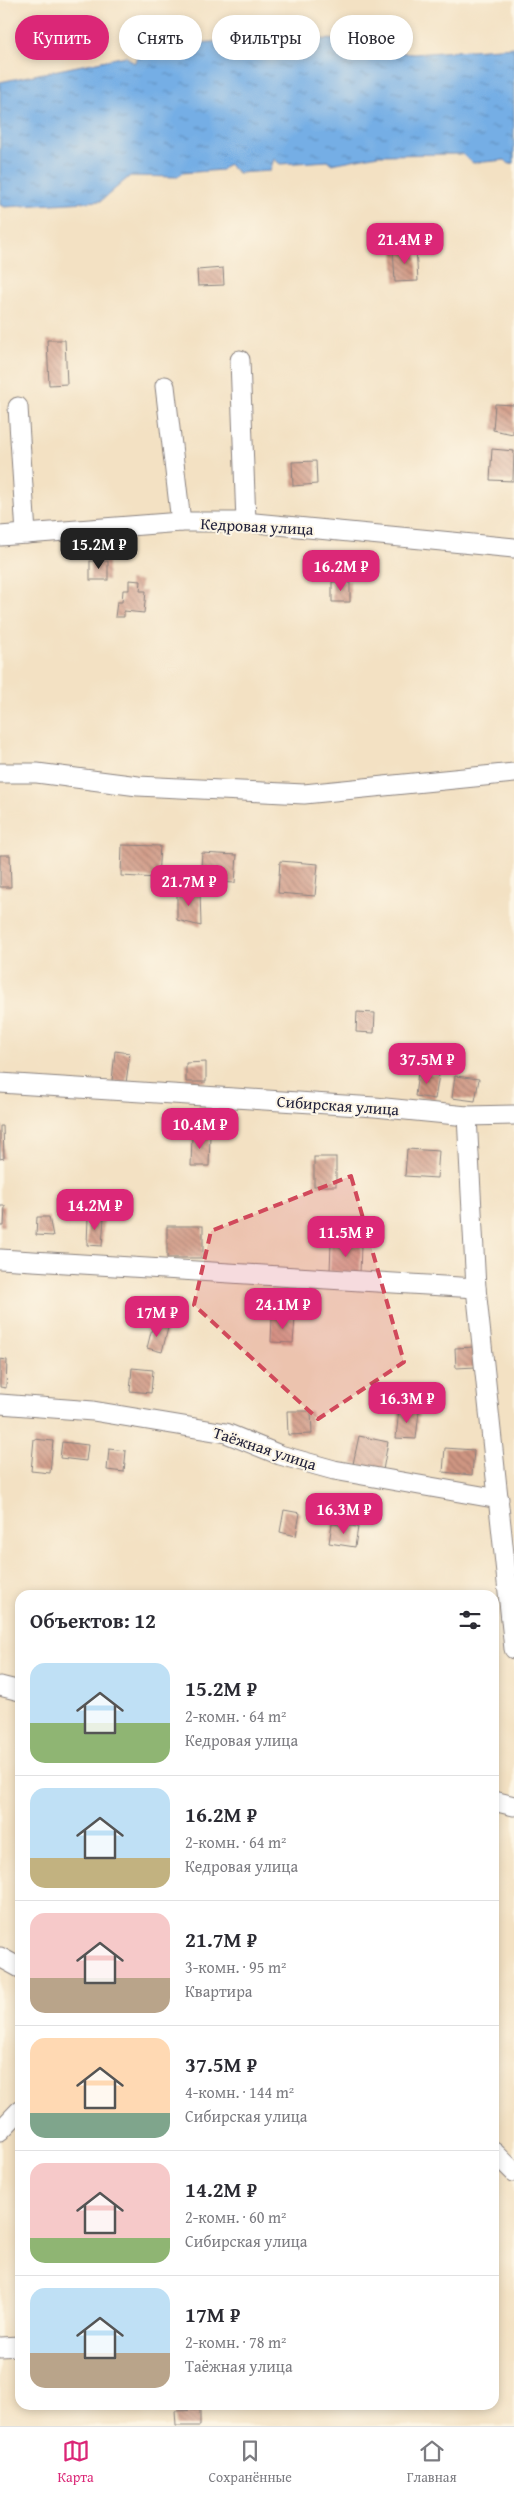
<!DOCTYPE html>
<html lang="ru">
<meta charset="utf-8">
<style>
body{margin:0;font-family:"Gentium Book Plus",serif;background:#f7f7f7;color:#2b2b33;height:100vh;display:flex;flex-direction:column;font-size:19px;white-space:nowrap}
*{box-sizing:border-box;margin:0}
p{font-size:16px;color:#7c7c81}
.icon{flex:none;width:28px;height:28px;fill:none;stroke:currentColor;stroke-width:2;stroke-linecap:round;stroke-linejoin:round}
.map{position:relative;flex:1;overflow:hidden}
.sheet{position:absolute;left:15px;top:1590px;width:484px;height:820px;display:flex;flex-direction:column;background:#fff;border-radius:15px;box-shadow:0 2px 8px #0003}
.sheet>*{flex:none}
.hud{position:absolute;left:15px;top:15px;width:485px;height:45px;display:flex;gap:10px}
.price{position:absolute;translate:-50% -42px;padding:0 11px;border-radius:10px;background:#db2777;color:#fff;font-size:16px;line-height:32px;filter:drop-shadow(0 1px 2px #0008)}
.price::after{content:'';position:absolute;left:50%;top:30px;width:15px;height:11px;margin-left:-8px;background:inherit;clip-path:polygon(0 0,100% 0,50% 100%)}
.price.on{background:#222;color:#fff}
ul{padding:0;list-style:none}
li{display:flex;align-items:center;gap:15px;height:125px;padding:0 15px}
li+li{border-top:1px solid #e1e1e2}
li span{display:grid;place-items:center;flex:none;width:140px;height:100px;border-radius:15px;color:#555}
li>.icon{margin-inline-start:auto}
span .icon{width:60px;height:60px;fill:#fffc;stroke-width:1}
li b{font-size:21px}
h2{display:flex;justify-content:space-between;align-items:center;height:60px;padding:0 15px;font-size:21px}
.tag{padding:0 18px;border-radius:22px;background:#fff;box-shadow:0 2px 8px #0003;font-size:18px;line-height:45px}
.tag.on{background:#db2777;color:#fff}
.menu{display:flex;justify-content:space-around;align-items:center;height:70px;border-top:1px solid #e1e1e2;background:#fff;font-size:14px;color:#7c7c81}
.menu a{display:grid;justify-items:center;gap:2px}
.menu .on{color:#db2777}
.map>svg:first-child{display:block}
.water{fill:url(#water-ripples);stroke:#4c6890}
.building{fill:url(#building-back-hatch)}
.lines{fill:none;stroke-linecap:round;stroke-linejoin:round}
.minor-casing{stroke:#8a827f;stroke-width:21}
.minor{stroke:#fff;stroke-width:19}
.marked{fill:#d1495b;fill-opacity:0.2;stroke:#d1495b;stroke-width:4;stroke-dasharray:10 6;stroke-linejoin:round}
.labels{text-anchor:middle;stroke-width:4;stroke-linejoin:round;paint-order:stroke}
.street-label{font-size:16px;fill:#22223b;stroke:#fcf5e5}
</style>
<div class="map">
<svg width="514" height="2426" viewBox="0 0 514 2426">
<defs>
<pattern id="water-ripples" width="26" height="14" patternUnits="userSpaceOnUse" patternTransform="scale(1.25)"><rect width="26" height="14" fill="#75aee5"/><path d="M2 4q2-2 4 0t4 0M15 11q2-2 4 0t4 0" fill="none" stroke="#608dbb"/></pattern>
<pattern id="building-back-hatch" width="6" height="6" patternUnits="userSpaceOnUse" patternTransform="scale(1.25)"><rect width="6" height="6" fill="#cf9682"/><path d="M-1 5l2 2M0 0l6 6M5-1l2 2" fill="none" stroke="#a87a6c"/></pattern>
</defs>
<rect width="100%" height="100%" fill="#fcf5e5"/>
<filter id="ink" filterUnits="userSpaceOnUse"><feTurbulence type="fractalNoise" baseFrequency=".02" numOctaves="2"/><feDisplacementMap in="SourceGraphic" scale="10" xChannelSelector="R" yChannelSelector="G"/><feConvolveMatrix kernelMatrix="1 2 1 2 8 2 1 2 1" color-interpolation-filters="sRGB"/></filter>
<filter id="wash" filterUnits="userSpaceOnUse"><feTurbulence type="fractalNoise" baseFrequency=".0096" numOctaves="4" result="noise"/><feDisplacementMap in="SourceGraphic" scale="20" xChannelSelector="R" yChannelSelector="G"/><feGaussianBlur stdDeviation="1.12" result="paint"/><feColorMatrix in="noise" values="0 0 0 0 0 0 0 0 0 0 0 0 0 0 0 0 0 1.4 0 .05"/><feComposite in="paint" operator="in"/></filter>
<g filter="url(#wash)">
<rect width="100%" height="100%" fill="#f3e1c3"/>
<polygon class="water" points="273,38 358,40 366,47 413,54 514,47 514,163 509,164 505,160 473,163 462,154 378,155 332,164 328,161 280,164 274,159 270,171 238,173 228,164 222,170 182,173 178,177 130,176 101,201 5,207 0,205 0,82 126,56 134,63 141,51 181,48 186,56 197,43"/>
<g id="blocks">
<g class="building">
<polygon points="393,248 416,248 418,281 395,282"/>
<polygon points="223,268 224,285 198,286 197,270"/>
<polygon points="47,340 65,340 67,384 49,385"/>
<polygon points="495,404 514,405 513,434 493,430"/>
<polygon points="492,449 514,451 513,481 490,480"/>
<polygon points="316,461 317,484 293,486 292,462"/>
<rect x="90" y="561" width="18" height="19"/>
<polygon points="129,580 141,581 140,591 146,591 144,613 124,611 124,617 115,617 117,602 122,602 123,590 129,590"/>
<polygon points="350,581 350,602 332,602 332,582"/>
<polygon points="122,845 160,846 158,878 121,876"/>
<polygon points="202,853 237,855 235,883 200,881"/>
<polygon points="0,855 10,855 11,887 0,887"/>
<polygon points="280,861 318,864 315,896 278,893"/>
<polygon points="200,890 201,926 177,920 177,891"/>
<polygon points="357,1012 375,1013 374,1033 356,1032"/>
<polygon points="115,1051 130,1053 126,1083 112,1081"/>
<polygon points="206,1062 206,1082 186,1082 186,1063"/>
<polygon points="418,1072 439,1075 435,1099 415,1096"/>
<polygon points="455,1076 479,1079 475,1101 452,1098"/>
<polygon points="0,1126 3,1126 4,1158 0,1159"/>
<polygon points="192,1134 210,1135 209,1166 191,1166"/>
<polygon points="407,1149 439,1151 437,1178 405,1176"/>
<rect x="314" y="1157" width="22" height="29"/>
<polygon points="0,1206 5,1206 4,1226 0,1226"/>
<polygon points="37,1217 49,1217 53,1236 36,1235"/>
<polygon points="88,1217 104,1218 102,1246 87,1245"/>
<rect x="167" y="1226" width="36" height="32"/>
<polygon points="331,1244 361,1246 360,1273 330,1271"/>
<polygon points="272,1317 295,1319 293,1343 271,1342"/>
<polygon points="153,1324 168,1328 162,1352 147,1348"/>
<polygon points="475,1347 476,1367 456,1368 455,1348"/>
<polygon points="0,1359 7,1360 6,1388 0,1387"/>
<polygon points="132,1368 153,1370 151,1393 130,1391"/>
<polygon points="399,1409 419,1411 416,1439 396,1438"/>
<polygon points="287,1411 311,1411 312,1434 288,1435"/>
<polygon points="359,1436 388,1442 383,1470 353,1464"/>
<polygon points="34,1439 53,1441 50,1473 31,1471"/>
<polygon points="62,1442 88,1445 86,1461 60,1458"/>
<polygon points="445,1448 474,1450 472,1475 443,1472"/>
<polygon points="109,1449 126,1451 124,1472 107,1470"/>
<polygon points="284,1510 300,1513 296,1536 280,1532"/>
<polygon points="332,1524 358,1527 355,1547 329,1543"/>
<polygon points="200,2410 200,2426 176,2426 175,2411"/>
</g>
</g>
</g>
<g filter="url(#ink)">
<use href="#blocks" fill-opacity="0" stroke="#8a827f" stroke-width="1"/>
<g class="lines">
<defs>
<g id="minor">
<polyline points="240,360 246,522"/>
<polyline points="165,386 181,522"/>
<polyline points="18,407 26,534"/>
<polyline points="0,536 181,522 246,522 514,548"/>
<polyline points="0,773 37,773 138,786 304,794 514,773"/>
<polyline points="0,1083 375,1107 467,1116 514,1115"/>
<polyline points="467,1116 476,1288 514,1649"/>
<polyline points="0,1259 476,1288"/>
<polyline points="0,1404 93,1411 226,1433 280,1455 334,1470 499,1499"/>
<polyline points="0,1686 20,1691"/>
<polyline points="494,1801 514,1806"/>
<polyline points="0,1957 20,1968"/>
<polyline points="0,2131 20,2110"/>
<polyline points="494,2152 514,2172"/>
<polyline points="0,2347 20,2346"/>
</g>
</defs>
<use href="#minor" class="minor-casing"/>
<use href="#minor" class="minor"/>
</g>
</g>
<path class="marked" d="M351,1176L404,1362L318,1419L194,1305L211,1231Z"/>
<g class="labels">
<g class="street-label">
<text transform="translate(257 526) rotate(3)" y="6">Кедровая улица</text>
<text transform="translate(338 1105) rotate(4)" y="6">Сибирская улица</text>
<text transform="translate(265 1448) rotate(18)" y="6">Таёжная улица</text>
</g>
</g>
</svg>
<b class="price" style="left:405px;top:265px">21.4M ₽</b>
<b class="price on" style="left:99px;top:570px">15.2M ₽</b>
<b class="price" style="left:341px;top:592px">16.2M ₽</b>
<b class="price" style="left:189px;top:907px">21.7M ₽</b>
<b class="price" style="left:427px;top:1085px">37.5M ₽</b>
<b class="price" style="left:200px;top:1150px">10.4M ₽</b>
<b class="price" style="left:95px;top:1231px">14.2M ₽</b>
<b class="price" style="left:346px;top:1258px">11.5M ₽</b>
<b class="price" style="left:283px;top:1330px">24.1M ₽</b>
<b class="price" style="left:157px;top:1338px">17M ₽</b>
<b class="price" style="left:407px;top:1424px">16.3M ₽</b>
<b class="price" style="left:344px;top:1535px">16.3M ₽</b>
<div class="hud">
<a class="tag on">Купить</a>
<a class="tag">Снять</a>
<a class="tag">Фильтры</a>
<a class="tag">Новое</a>
</div>
<section class="sheet">
<h2>Объектов: 12<svg class="icon" aria-label="filters" viewBox="0 0 24 24"><path d="M4 7h16M4 17h16"/><circle cx="9" cy="7" r="2"/><circle cx="15" cy="17" r="2"/></svg></h2>
<ul>
<li><span style="background:linear-gradient(#bfe0f5 60%,#8fb573 0)"><svg class="icon" aria-label="home" viewBox="0 0 24 24"><path d="M3 11l9-7 9 7M6 9v11h12V9"/></svg></span><div><b>15.2M ₽</b><p>2-комн. · 64 m²</p><p>Кедровая улица</p></div></li>
<li><span style="background:linear-gradient(#bfe0f5 70%,#c2b280 0)"><svg class="icon" aria-label="home" viewBox="0 0 24 24"><path d="M3 11l9-7 9 7M6 9v11h12V9"/></svg></span><div><b>16.2M ₽</b><p>2-комн. · 64 m²</p><p>Кедровая улица</p></div></li>
<li><span style="background:linear-gradient(#f6c9c9 65%,#b9a48a 0)"><svg class="icon" aria-label="home" viewBox="0 0 24 24"><path d="M3 11l9-7 9 7M6 9v11h12V9"/></svg></span><div><b>21.7M ₽</b><p>3-комн. · 95 m²</p><p>Квартира</p></div></li>
<li><span style="background:linear-gradient(#ffd9b3 75%,#7fa58c 0)"><svg class="icon" aria-label="home" viewBox="0 0 24 24"><path d="M3 11l9-7 9 7M6 9v11h12V9"/></svg></span><div><b>37.5M ₽</b><p>4-комн. · 144 m²</p><p>Сибирская улица</p></div></li>
<li><span style="background:linear-gradient(#f6c9c9 75%,#8fb573 0)"><svg class="icon" aria-label="home" viewBox="0 0 24 24"><path d="M3 11l9-7 9 7M6 9v11h12V9"/></svg></span><div><b>14.2M ₽</b><p>2-комн. · 60 m²</p><p>Сибирская улица</p></div></li>
<li><span style="background:linear-gradient(#bfe0f5 65%,#b9a48a 0)"><svg class="icon" aria-label="home" viewBox="0 0 24 24"><path d="M3 11l9-7 9 7M6 9v11h12V9"/></svg></span><div><b>17M ₽</b><p>2-комн. · 78 m²</p><p>Таёжная улица</p></div></li>
</ul>
</section>
</div>
<nav class="menu">
<a class="on"><svg class="icon" aria-label="map" viewBox="0 0 24 24"><path d="M3 6l6-2 6 2 6-2v14l-6 2-6-2-6 2zM9 4v14M15 6v14"/></svg>Карта</a>
<a><svg class="icon" aria-label="saved" viewBox="0 0 24 24"><path d="M7 4h10v16l-5-4-5 4z"/></svg>Сохранённые</a>
<a><svg class="icon" aria-label="home" viewBox="0 0 24 24"><path d="M3 11l9-7 9 7M6 9v11h12V9"/></svg>Главная</a>
</nav>
